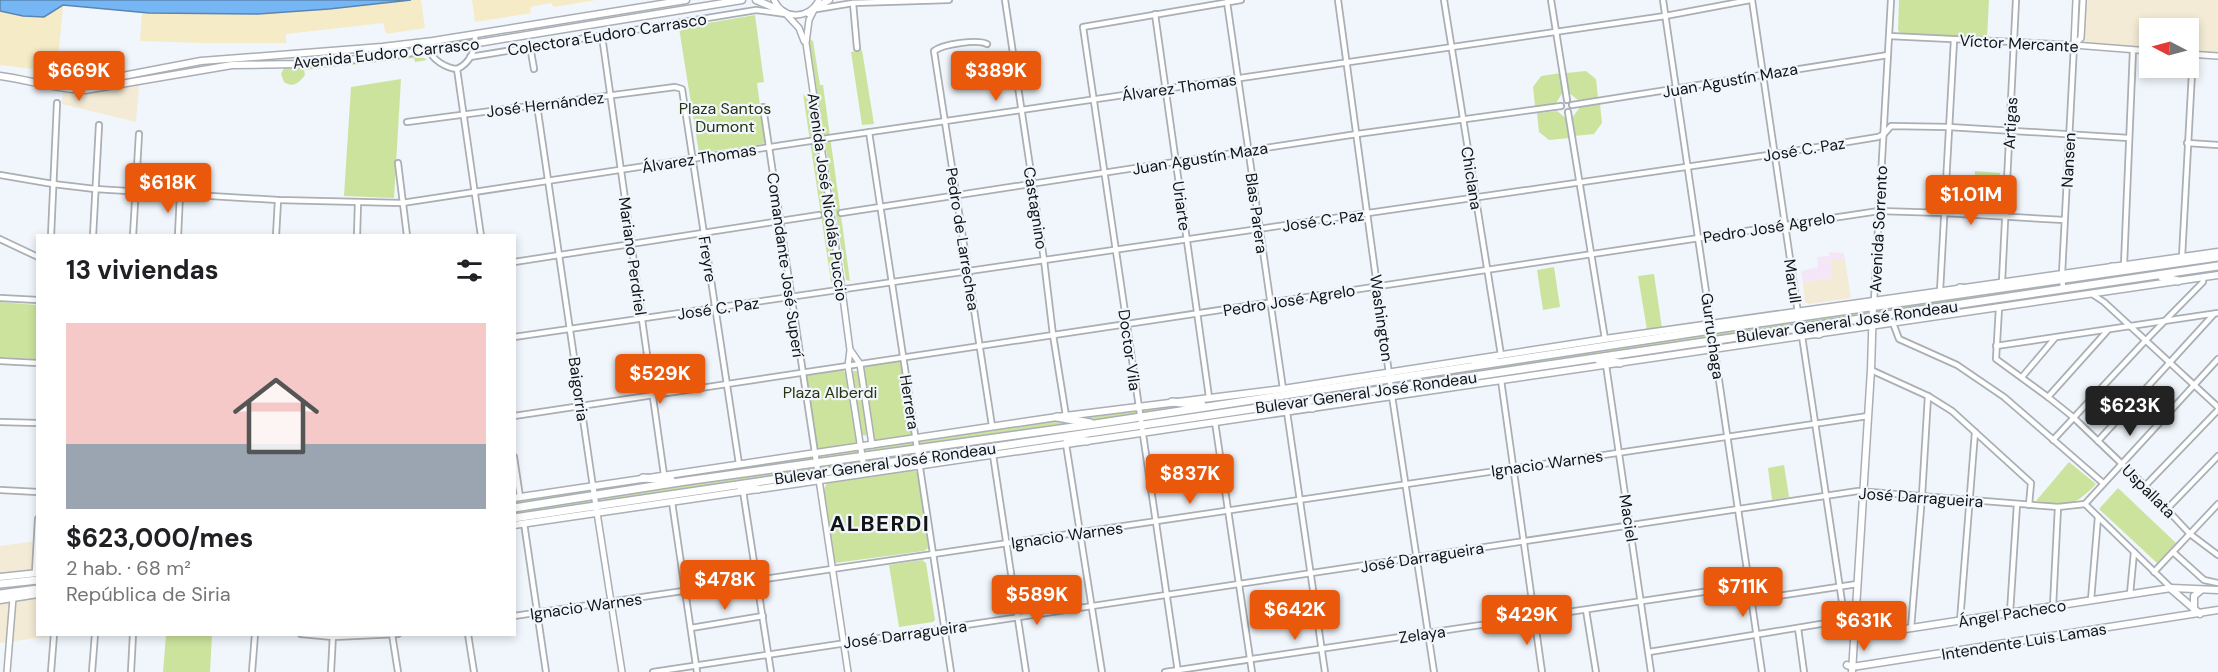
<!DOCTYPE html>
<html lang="es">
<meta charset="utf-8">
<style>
body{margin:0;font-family:"DM Sans",sans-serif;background:#f6f6f6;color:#202124;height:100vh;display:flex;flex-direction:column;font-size:22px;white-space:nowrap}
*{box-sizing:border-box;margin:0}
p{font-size:20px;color:#757577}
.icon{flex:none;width:33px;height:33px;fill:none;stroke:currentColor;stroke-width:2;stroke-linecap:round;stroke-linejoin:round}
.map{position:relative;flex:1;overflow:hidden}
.details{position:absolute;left:36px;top:234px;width:480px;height:402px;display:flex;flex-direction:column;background:#fff;border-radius:0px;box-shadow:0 3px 9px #0003}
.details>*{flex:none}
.needle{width:39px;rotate:276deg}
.fabs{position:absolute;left:2139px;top:18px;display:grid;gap:12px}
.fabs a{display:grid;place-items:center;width:60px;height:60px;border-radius:0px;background:#fff;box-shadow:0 3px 9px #0003;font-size:30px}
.price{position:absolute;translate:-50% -51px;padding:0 14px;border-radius:6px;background:#ea580c;color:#fff;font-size:20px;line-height:39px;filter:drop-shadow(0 2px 3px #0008)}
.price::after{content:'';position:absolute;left:50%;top:36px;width:18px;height:14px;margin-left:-9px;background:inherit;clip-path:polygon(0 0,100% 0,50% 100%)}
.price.current{background:#222;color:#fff}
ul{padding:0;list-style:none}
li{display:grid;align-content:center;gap:12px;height:318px;padding:0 30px}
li+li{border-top:2px solid #e0e0e0}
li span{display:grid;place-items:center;height:186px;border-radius:0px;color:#555}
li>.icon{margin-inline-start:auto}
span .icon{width:108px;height:108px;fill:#fffc;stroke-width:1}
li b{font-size:26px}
h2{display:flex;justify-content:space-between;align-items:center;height:72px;padding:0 30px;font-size:26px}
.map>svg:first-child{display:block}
.commercial{fill:#f3ebd5}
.industrial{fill:#f4e5f8}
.green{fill:#cce39d}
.sand{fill:#f5ebc6}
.water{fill:#77b6f5;stroke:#5885b2;stroke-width:1.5}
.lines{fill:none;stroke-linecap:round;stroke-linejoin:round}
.minor-casing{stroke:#a9afb5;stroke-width:8}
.tertiary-casing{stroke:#a9afb5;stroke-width:8}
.secondary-casing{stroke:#a9afb5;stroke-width:9}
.primary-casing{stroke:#a9afb5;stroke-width:10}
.minor{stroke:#fff;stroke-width:4.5}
.tertiary{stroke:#fff;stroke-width:5}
.secondary{stroke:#fff;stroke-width:6}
.primary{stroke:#fff;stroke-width:7}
.minor-bridge-casing{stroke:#a9afb5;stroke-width:8;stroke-linecap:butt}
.minor-bridge{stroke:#fff;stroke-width:4.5}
.labels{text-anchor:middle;stroke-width:4.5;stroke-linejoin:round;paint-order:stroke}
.street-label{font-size:16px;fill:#111315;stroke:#f0f6fc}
.park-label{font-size:16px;fill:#29330f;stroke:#f0f6fc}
.district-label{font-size:22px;font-weight:bold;letter-spacing:1.5px;fill:#111315;stroke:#f0f6fc}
</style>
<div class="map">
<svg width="2218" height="672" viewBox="0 0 2218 672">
<rect width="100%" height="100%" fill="#f0f6fc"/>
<g class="commercial">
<polygon points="2083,0 2218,0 2218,56 2189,54 2188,28 2150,28 2149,51 2074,45 2081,38"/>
<polygon points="139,85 136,122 62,104 63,92 95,92"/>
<polygon points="1830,259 1845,260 1851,298 1809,304 1805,302 1803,282 1832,278"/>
<polygon points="37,541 38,634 61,635 0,643 0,546"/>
</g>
<polygon class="industrial" points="1829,252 1844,253 1845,260 1830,260 1832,278 1803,282 1801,271 1818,267 1817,257 1829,256"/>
<g class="green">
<polygon points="1899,0 1989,0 1987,38 1900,33 1898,30"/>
<polygon points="755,15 764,82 757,83 765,142 763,144 699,153 679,28"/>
<polygon points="809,39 813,41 820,85 823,85 850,281 846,280"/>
<polygon points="862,50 874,124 862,125 851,52"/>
<path d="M410,56L424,58L427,60L415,62L414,58L304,70L305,75C299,83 293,88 284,82L281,74L284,68Z"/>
<polygon points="1586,71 1596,79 1598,98 1578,100 1568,92 1566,73"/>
<polygon points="1561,73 1563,92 1556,103 1535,106 1533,87 1541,76"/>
<polygon points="401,79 394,198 344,196 351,87"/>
<polygon points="803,94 811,103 837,280 835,283 831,282"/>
<polygon points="1600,104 1602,123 1594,134 1574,136 1572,118 1580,107"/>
<polygon points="1557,111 1567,119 1569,138 1549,140 1539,132 1537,113"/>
<polygon points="1975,171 2000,173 1998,192 1974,190"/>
<polygon points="2218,252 2218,275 515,525 514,498 871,445 860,364 903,357 916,438"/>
<polygon points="1554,267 1560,307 1543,310 1537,270"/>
<polygon points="1654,274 1662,328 1647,330 1638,276"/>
<polygon points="0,302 37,305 37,359 0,357"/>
<polygon points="840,369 843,370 848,376 857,441 855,445 818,451 807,376 808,374"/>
<polygon points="852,371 857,371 858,373 867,433 865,436 861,434"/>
<path d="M2069,462L2096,484C2074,507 2067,506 2036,501Z"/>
<polygon points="1784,465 1789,497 1772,500 1768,468"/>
<polygon points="908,468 914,470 919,474 928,548 924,551 835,563 824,490 827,482"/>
<polygon points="2118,488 2176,543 2157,563 2099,509"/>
<polygon points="922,560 926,563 935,620 933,622 899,627 889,565"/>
<polygon points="166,635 212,635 210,672 163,672"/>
</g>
<g class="sand">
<polygon points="63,0 110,10 63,6 59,48 57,55 33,69 0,65 0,11 23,16"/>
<polygon points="184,0 421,0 425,28 386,34 383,23 286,34 286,43 204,43 140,41 142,13 118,10 120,3"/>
<polygon points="472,0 596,0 554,7 551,3 530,7 531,13 475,22"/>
</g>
<polygon class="water" points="0,0 411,0 329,9 258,14 149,13 63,5 44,17 23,16 0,11"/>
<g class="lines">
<defs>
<g id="minor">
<polyline points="1005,0 1044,260 1053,335 1066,416"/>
<polyline points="1338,0 1392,396 1434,672"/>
<polyline points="1444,0 1501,355"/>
<polyline points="1551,0 1567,100"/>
<polyline points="1663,0 1762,672"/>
<polyline points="1752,0 1798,313"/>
<polyline points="1227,2 1283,389"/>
<polyline points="853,3 857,48"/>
<polyline points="817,9 853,3 949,0"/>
<polyline points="1155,14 1209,397"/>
<polyline points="602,36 664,475"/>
<polyline points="1889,36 2074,45 2062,274 2063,289"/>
<path d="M433,41L429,49C432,60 446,68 457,69C469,64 477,49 475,36"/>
<path d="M987,44C978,39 943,44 934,51L992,426"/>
<polyline points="530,46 534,69"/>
<polyline points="470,57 756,10 786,14"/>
<polyline points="457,69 481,236"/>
<polyline points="537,105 593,487"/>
<polyline points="1572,105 1888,55"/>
<polyline points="763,107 815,453"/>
<polyline points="1568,112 1605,339"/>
<polyline points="407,122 675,87 682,89 739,464"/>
<polyline points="869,132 951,672"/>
<polyline points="829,138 1665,16 1750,0"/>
<polyline points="2187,143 2218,145"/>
<polyline points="398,163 407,236"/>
<polyline points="0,175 53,184 95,189 278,200 402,203 810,141"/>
<polyline points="841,213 1357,134 1561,106"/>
<polyline points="51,236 57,103"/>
<polyline points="93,236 99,125"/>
<polyline points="133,236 139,134"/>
<polyline points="178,236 180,194"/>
<polyline points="276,236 278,200"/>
<polyline points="357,236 358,202"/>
<polyline points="0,239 38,257"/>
<polyline points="2182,257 2193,54"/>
<polyline points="514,262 819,215"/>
<polyline points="2124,265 2133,50"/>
<polyline points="2002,282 2016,0"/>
<polyline points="1940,291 1954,40"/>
<polyline points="2092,294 2104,302 2218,407"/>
<polyline points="0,298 38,300"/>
<polyline points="1874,301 1891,0"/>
<polyline points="1999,308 1996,359 2048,397 2073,417 2145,486 2190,534 2218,555"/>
<polyline points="1893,323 1899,339 1957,365 2004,397 2103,483"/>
<polyline points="1802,336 1844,615 1845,620 1853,627"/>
<polyline points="514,337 1775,154 1878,137 1884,134 1891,126 1949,127 2129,138"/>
<polyline points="1996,346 2218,313"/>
<polyline points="0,361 38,363"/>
<polyline points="1606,365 1651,672"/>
<polyline points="1871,370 1928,396 1952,411 2031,483 2029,505"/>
<polyline points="2022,377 2055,338"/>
<polyline points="1501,380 1542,672"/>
<polyline points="2048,397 2108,330"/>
<polyline points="1287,412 1325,672"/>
<polyline points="514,416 1879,211 1944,213 2064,220"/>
<polyline points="0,422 38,423"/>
<polyline points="1215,422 1252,672"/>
<polyline points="2053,440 2146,340 2203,282 2203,278"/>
<polyline points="2098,441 2214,314"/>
<polyline points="1066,444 1102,672"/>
<polyline points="993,455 1026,672"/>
<polyline points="514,457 520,497"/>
<polyline points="2145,486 2218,410"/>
<polyline points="0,490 38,492"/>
<polyline points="743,491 771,672"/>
<polyline points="672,502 697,672"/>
<polyline points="2085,504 2218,359"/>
<polyline points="2085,504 2171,588"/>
<polyline points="2167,509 2218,456"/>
<polyline points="524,523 546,672"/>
<polyline points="2173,552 2204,580 2218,583"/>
<polyline points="2154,572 2218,504"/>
<polyline points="35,573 38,519"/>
<polyline points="2130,594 2134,552"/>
<polyline points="1752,600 1857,584"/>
<polyline points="2091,600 2098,517"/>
<polyline points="2053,606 2058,507"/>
<polyline points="1586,610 1596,672"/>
<polyline points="2010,613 2017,504"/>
<polyline points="514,616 1868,416"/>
<polyline points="1960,621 1975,432"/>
<polyline points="691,628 763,616"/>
<polyline points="1798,628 1804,672"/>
<polyline points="1911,628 1922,496 1928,396"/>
<polyline points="301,634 333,637 398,634"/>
<polyline points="392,634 398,672"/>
<polyline points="468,634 474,672"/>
<polyline points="1649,652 1845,620"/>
<polyline points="51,672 54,634"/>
<polyline points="92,672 95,634"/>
<polyline points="131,672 133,634"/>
<polyline points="252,672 255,634"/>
<polyline points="331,672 333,634"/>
<polyline points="653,672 1858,491 2058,507 2085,504"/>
<polyline points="1165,672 1750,585"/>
<polyline points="1178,672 1083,27 1241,0"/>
</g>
<g id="tertiary">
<path d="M774,0C784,21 809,19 819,0"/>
<polyline points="815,8 809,20 806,43 842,290 850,350 848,366 864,469"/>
<polyline points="786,14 799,28 804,41"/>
<polyline points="2074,45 2150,51"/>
<polyline points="2074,45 2081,38 2083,0"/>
<polyline points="2074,45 2076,0"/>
<polyline points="2188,54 2218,56"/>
<polyline points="851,351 860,364 872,445"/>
<polyline points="815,453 848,672"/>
<polyline points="593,487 622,672"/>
<polyline points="7,672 13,598"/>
</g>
<g id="secondary">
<polyline points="756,0 784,12"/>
<polyline points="808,13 829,0"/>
<path d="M0,76C29,80 56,89 85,90L232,65L296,64L372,58L484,42L742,0"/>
<polyline points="39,81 86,83 201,61 382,47 433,41 686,0"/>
<polyline points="514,498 1057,417 1283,389 1605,339 2218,252"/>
<polyline points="514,525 2218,275"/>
<polyline points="0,577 38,573"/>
<polyline points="2171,589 2200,614"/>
<polyline points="0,600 38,594"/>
<polyline points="2194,609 2194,596 2201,590"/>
<polyline points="1853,637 2171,588 2218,590"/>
<polyline points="1847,665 1852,667 2218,610"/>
<polyline points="1852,672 1871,370 1873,304"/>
</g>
<g id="primary">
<polyline points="2112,267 2127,268"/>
<polyline points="2162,277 2178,281"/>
<polyline points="1960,288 1976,290"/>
<polyline points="1796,332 1819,334"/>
<polyline points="1475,360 1494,361"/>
<polyline points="1599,360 1620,363"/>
<polyline points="1172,402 1202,405"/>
<polyline points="1296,405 1312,408"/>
<polyline points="1057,417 1090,423"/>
<polyline points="1067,439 1087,441"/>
<polyline points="643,478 671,480"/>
<polyline points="741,487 758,489"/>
<polyline points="514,508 686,481 1095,424 1724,328 2218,257"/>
<polyline points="514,518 2218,266"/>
<polyline points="0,584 38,580"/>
<polyline points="0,594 38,589"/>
</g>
</defs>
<use href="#minor" class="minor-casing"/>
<use href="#tertiary" class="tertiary-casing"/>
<use href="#secondary" class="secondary-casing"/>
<use href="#primary" class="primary-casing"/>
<use href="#minor" class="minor"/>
<use href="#tertiary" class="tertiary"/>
<use href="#secondary" class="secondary"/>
<use href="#primary" class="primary"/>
<defs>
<polyline id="minor-bridge" points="810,141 829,138"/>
</defs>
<use href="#minor-bridge" class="minor-bridge-casing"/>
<use href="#minor-bridge" class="minor-bridge"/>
</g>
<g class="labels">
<g class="street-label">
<text transform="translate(607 34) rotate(-9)" y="6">Colectora Eudoro Carrasco</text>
<text transform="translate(2019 43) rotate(3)" y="6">Víctor Mercante</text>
<text transform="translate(386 53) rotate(-6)" y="6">Avenida Eudoro Carrasco</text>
<text transform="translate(1730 80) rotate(-10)" y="6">Juan Agustín Maza</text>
<text transform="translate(1179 87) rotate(-8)" y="6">Álvarez Thomas</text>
<text transform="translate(545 104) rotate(-7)" y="6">José Hernández</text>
<text transform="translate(2010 123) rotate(-87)" y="6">Artigas</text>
<text transform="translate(1804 149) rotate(-9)" y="6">José C. Paz</text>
<text transform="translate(699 158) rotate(-9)" y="6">Álvarez Thomas</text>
<text transform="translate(1200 158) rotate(-9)" y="6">Juan Agustín Maza</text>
<text transform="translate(2068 160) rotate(-87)" y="6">Nansen</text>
<text transform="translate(1472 178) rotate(81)" y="6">Chiclana</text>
<text transform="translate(828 197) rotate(82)" y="6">Avenida José Nicolás Puccio</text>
<text transform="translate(1182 206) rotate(82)" y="6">Uriarte</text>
<text transform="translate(1036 208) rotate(81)" y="6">Castagnino</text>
<text transform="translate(1257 213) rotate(82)" y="6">Blas Parera</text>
<text transform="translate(1323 220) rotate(-8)" y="6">José C. Paz</text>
<text transform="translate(1769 227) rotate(-9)" y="6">Pedro José Agrelo</text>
<text transform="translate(1878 229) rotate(-87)" y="6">Avenida Sorrento</text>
<text transform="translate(963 239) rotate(81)" y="6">Pedro de Larrechea</text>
<text transform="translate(633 256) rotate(82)" y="6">Mariano Perdriel</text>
<text transform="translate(708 259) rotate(81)" y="6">Freyre</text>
<text transform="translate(786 265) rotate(82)" y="6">Comandante José Superí</text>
<text transform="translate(1793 281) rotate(82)" y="6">Marull</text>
<text transform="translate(1289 300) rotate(-9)" y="6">Pedro José Agrelo</text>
<text transform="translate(718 308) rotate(-8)" y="6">José C. Paz</text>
<text transform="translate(1382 318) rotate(82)" y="6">Washington</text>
<text transform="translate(1847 321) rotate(-8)" y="6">Bulevar General José Rondeau</text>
<text transform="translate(1713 336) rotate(82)" y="6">Gurruchaga</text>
<text transform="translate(1130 350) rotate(82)" y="6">Doctor Vila</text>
<text transform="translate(579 389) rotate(82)" y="6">Baigorria</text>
<text transform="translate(1366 392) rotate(-8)" y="6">Bulevar General José Rondeau</text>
<text transform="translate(910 402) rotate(81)" y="6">Herrera</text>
<text transform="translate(885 463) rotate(-8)" y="6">Bulevar General José Rondeau</text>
<text transform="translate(1547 463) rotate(-8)" y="6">Ignacio Warnes</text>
<text transform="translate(2149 491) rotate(45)" y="6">Uspallata</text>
<text transform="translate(1921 497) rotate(4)" y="6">José Darragueira</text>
<text transform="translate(1629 518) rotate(81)" y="6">Maciel</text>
<text transform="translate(1067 535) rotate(-8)" y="6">Ignacio Warnes</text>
<text transform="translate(1422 557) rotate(-9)" y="6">José Darragueira</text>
<text transform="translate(586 606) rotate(-8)" y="6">Ignacio Warnes</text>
<text transform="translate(2012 613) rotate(-9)" y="6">Ángel Pacheco</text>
<text transform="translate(905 634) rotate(-8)" y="6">José Darragueira</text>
<text transform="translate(1422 634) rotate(-8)" y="6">Zelaya</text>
<text transform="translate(2024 641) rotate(-9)" y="6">Intendente Luis Lamas</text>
</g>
<g class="park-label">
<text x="725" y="114">Plaza Santos<tspan x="725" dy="18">Dumont</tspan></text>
<text x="830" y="398">Plaza Alberdi</text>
</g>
<g class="district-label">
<text x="880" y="531">ALBERDI</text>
</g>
</g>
</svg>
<div class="fabs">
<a><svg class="needle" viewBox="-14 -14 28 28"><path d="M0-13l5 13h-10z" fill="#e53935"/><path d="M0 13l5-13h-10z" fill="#757577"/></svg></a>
</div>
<b class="price" style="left:79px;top:102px">$669K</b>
<b class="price" style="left:996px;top:102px">$389K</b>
<b class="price" style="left:168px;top:214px">$618K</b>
<b class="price" style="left:1971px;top:226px">$1.01M</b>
<b class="price" style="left:660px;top:405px">$529K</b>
<b class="price current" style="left:2130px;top:437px">$623K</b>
<b class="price" style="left:1190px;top:505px">$837K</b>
<b class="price" style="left:725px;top:611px">$478K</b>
<b class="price" style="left:1743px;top:618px">$711K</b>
<b class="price" style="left:1037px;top:626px">$589K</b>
<b class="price" style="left:1295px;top:641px">$642K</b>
<b class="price" style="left:1527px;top:646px">$429K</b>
<b class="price" style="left:1864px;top:652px">$631K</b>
<section class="details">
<h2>13 viviendas<svg class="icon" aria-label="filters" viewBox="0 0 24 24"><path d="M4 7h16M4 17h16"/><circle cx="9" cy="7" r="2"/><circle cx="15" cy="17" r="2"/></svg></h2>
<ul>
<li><span style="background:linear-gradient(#f6c9c9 65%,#9aa5b1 0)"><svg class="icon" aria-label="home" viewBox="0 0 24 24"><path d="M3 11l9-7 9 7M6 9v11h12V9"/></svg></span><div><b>$623,000/mes</b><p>2 hab. · 68 m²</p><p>República de Siria</p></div></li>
</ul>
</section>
</div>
